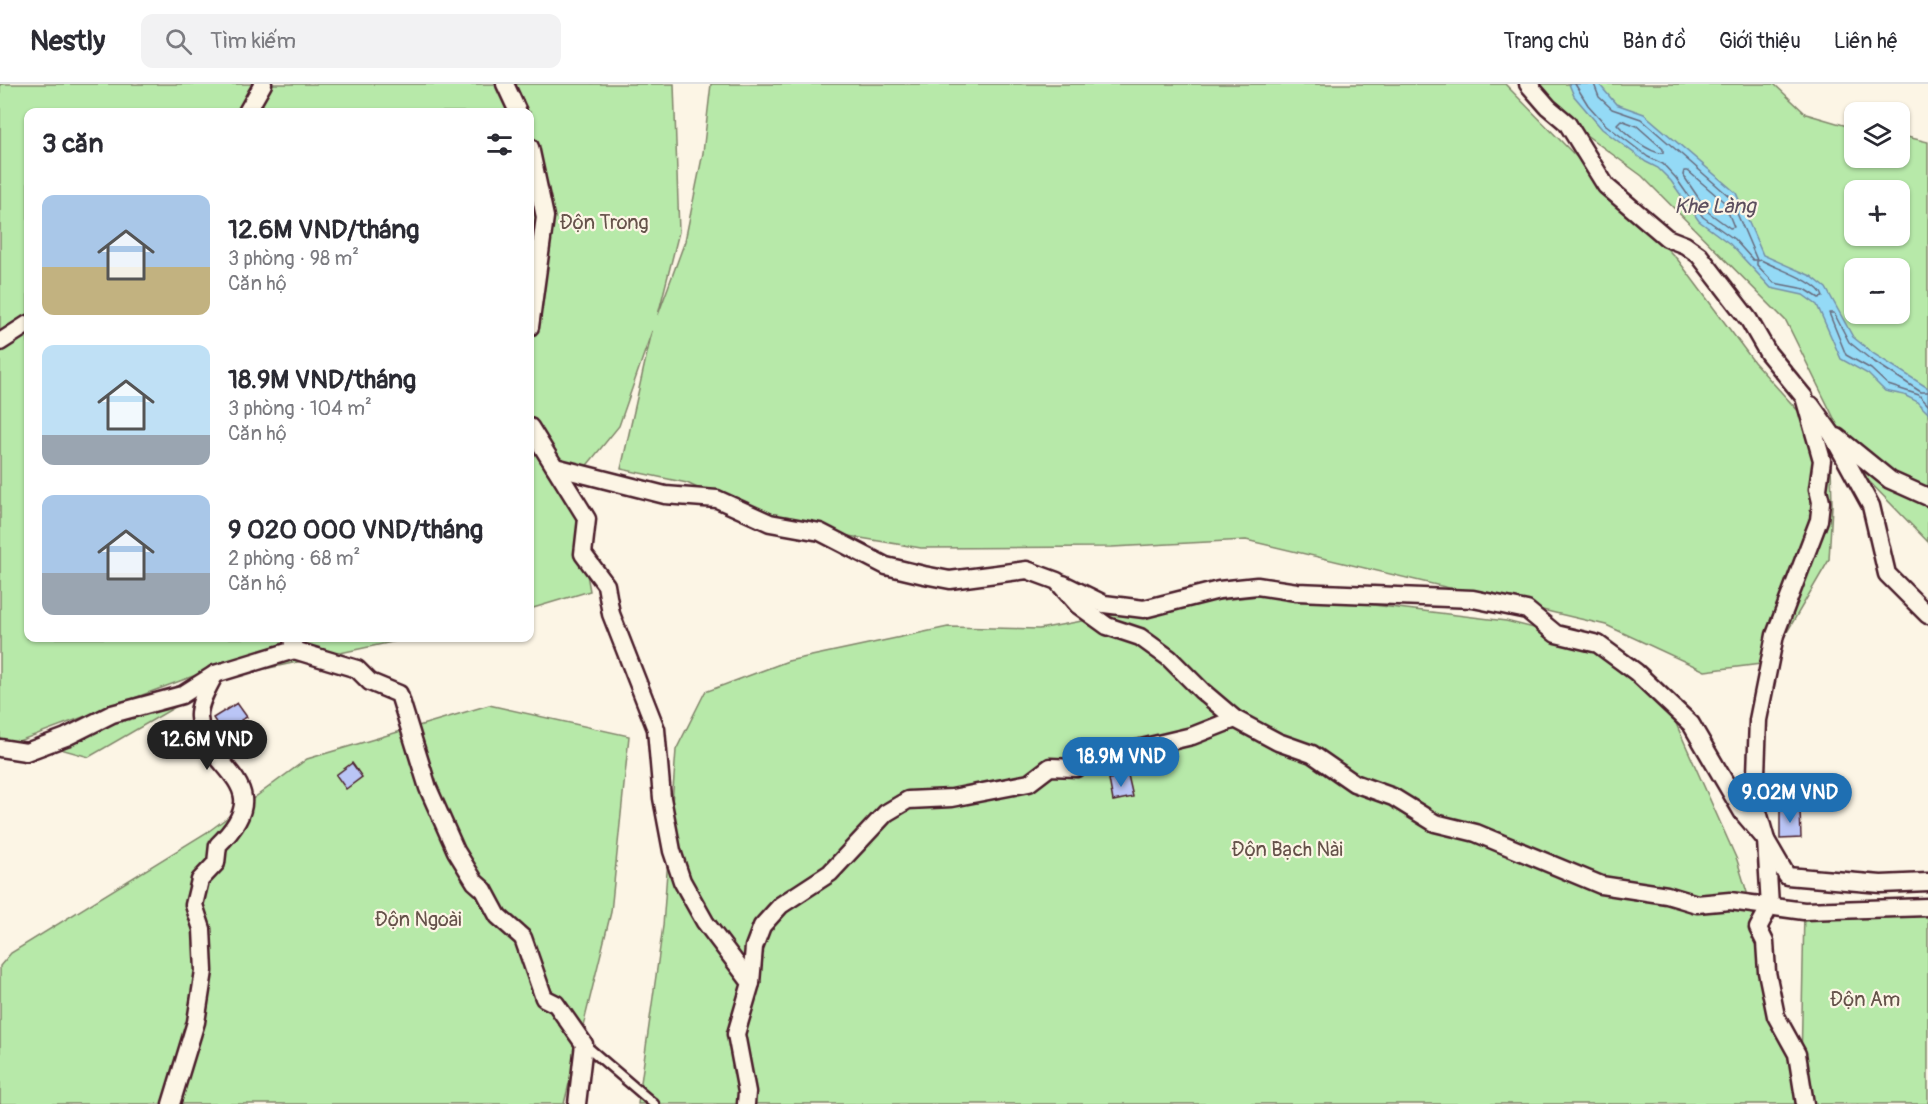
<!DOCTYPE html>
<html lang="vi">
<meta charset="utf-8">
<style>
body{margin:0;font-family:Pangolin,sans-serif;background:#f2f2f3;color:#2b2b33;height:100vh;display:flex;flex-direction:column;font-size:22px;white-space:nowrap}
*{box-sizing:border-box;margin:0}
p{font-size:20px;color:#7c7c81}
.icon{flex:none;width:33px;height:33px;fill:none;stroke:currentColor;stroke-width:2;stroke-linecap:round;stroke-linejoin:round}
.map{position:relative;flex:1;overflow:hidden}
.sheet{position:absolute;left:24px;top:24px;width:510px;height:534px;display:flex;flex-direction:column;background:#fff;border-radius:12px;box-shadow:0 2px 4px #0004}
.sheet>*{flex:none}
.buttons{position:absolute;left:1844px;top:18px;display:grid;gap:12px}
.buttons a{display:grid;place-items:center;width:66px;height:66px;border-radius:12px;background:#fff;box-shadow:0 2px 4px #0004;font-size:30px}
.price{position:absolute;translate:-50% -51px;padding:0 14px;border-radius:21px;background:#1f6fb2;color:#fff;font-size:20px;line-height:39px;filter:drop-shadow(0 2px 3px #0008)}
.price::after{content:'';position:absolute;left:50%;top:36px;width:18px;height:14px;margin-left:-9px;background:inherit;clip-path:polygon(0 0,100% 0,50% 100%)}
.price.current{background:#222;color:#fff}
ul{padding:0;list-style:none}
li{display:flex;align-items:center;gap:18px;height:150px;padding:0 18px}
li span{display:grid;place-items:center;flex:none;width:168px;height:120px;border-radius:12px;color:#555}
li>.icon{margin-inline-start:auto}
span .icon{width:72px;height:72px;fill:#fffc;stroke-width:1}
li b{font-size:26px}
h2{display:flex;justify-content:space-between;align-items:center;height:72px;padding:0 18px;font-size:26px}
header{display:flex;align-items:center;gap:36px;box-sizing:border-box;height:84px;padding:0 30px;background:#fff;border-bottom:2px solid #e1e1e2}
header strong{font-size:28px}
nav{display:flex;gap:33px;margin-inline-start:auto;font-size:21px}
.search{width:420px;height:54px;background:#f2f2f3;display:flex;align-items:center;gap:15px;box-sizing:border-box;padding:0 21px;border-radius:12px;color:#7c7c81;font-size:22px}
.map>svg:first-child{display:block}
.green{fill:#b7e9a9;stroke:#80846a;stroke-width:1.5;fill-rule:evenodd}
.water{fill:#94daf6;stroke:#768fa5;stroke-width:1.5}
.lines{fill:none;stroke-linecap:round;stroke-linejoin:round}
.shore{stroke:#686a7c;stroke-width:1.5}
.building{fill:#bac5f6;stroke:#4a1f2b;stroke-width:1.5}
.service-casing{stroke:#4a1f2b;stroke-width:13}
.minor-casing{stroke:#4a1f2b;stroke-width:21}
.service{stroke:#fcf5e5;stroke-width:8}
.minor{stroke:#fcf5e5;stroke-width:16}
.labels{text-anchor:middle;stroke-width:4.5;stroke-linejoin:round;paint-order:stroke}
.park-label{font-size:20px;fill:#65524a;stroke:#fcf5e5}
.water-label{font-size:21px;font-style:italic;fill:#5c4e5e;stroke:#fcf5e5}
</style>
<header>
<strong>Nestly</strong>
<div class="search"><svg class="icon" aria-label="search" viewBox="0 0 24 24"><circle cx="10" cy="10" r="6"/><path d="M15 15l6 6"/></svg>Tìm kiếm</div>
<nav><a>Trang chủ</a><a>Bản đồ</a><a>Giới thiệu</a><a>Liên hệ</a></nav>
</header>
<div class="map">
<svg width="1928" height="1020" viewBox="0 0 1928 1020">
<rect width="100%" height="100%" fill="#fcf5e5"/>
<filter id="ink" filterUnits="userSpaceOnUse"><feTurbulence type="fractalNoise" baseFrequency=".0167" numOctaves="2"/><feDisplacementMap in="SourceGraphic" scale="12" xChannelSelector="R" yChannelSelector="G"/><feConvolveMatrix kernelMatrix="1 2 1 2 8 2 1 2 1" color-interpolation-filters="sRGB"/></filter>
<g filter="url(#ink)">
<g class="green">
<polygon points="0,0 674,0 679,148 658,231 685,157 703,69 711,0 1505,0 1678,176 1754,278 1819,350 1831,380 1832,422 1829,476 1769,579 1705,587 1606,541 1246,456 1112,463 921,464 770,439 687,399 621,385 652,247 619,342 571,401 590,507 530,525 530,28 28,28 28,554 411,554 227,593 89,673 46,661 146,623 223,581 0,664"/>
<path d="M1540,0H1774L1806,30L1854,44V74H1899V51L1928,58V458L1861,389L1786,237L1642,92L1548,23ZM1854,106H1899V152H1854ZM1854,184H1899V230H1854Z"/>
<polygon points="1297,508 1373,521 1506,537 1598,560 1661,606 1737,776 1801,984 1804,827 1928,820 1928,1020 638,1020 663,842 676,666 705,608 788,577 948,543 1039,545 1163,522"/>
<polygon points="489,621 629,652 611,828 564,1020 0,1020 0,882 11,869 209,747 307,675"/>
</g>
<polygon class="water" points="1569,0 1599,0 1616,20 1644,30 1736,109 1763,171 1811,192 1826,204 1853,253 1874,270 1928,304 1928,329 1916,317 1904,311 1885,307 1868,290 1841,275 1817,221 1803,211 1771,204 1730,160 1699,137 1671,97 1658,84 1646,78 1602,45 1574,12"/>
<g class="lines">
<g class="shore">
<polyline points="1575,0 1588,21 1606,41 1648,73 1663,80 1676,94 1703,133 1734,155 1753,176 1757,176 1730,113 1641,35 1612,25 1599,13 1594,0"/>
<path d="M1621,36L1637,42L1663,65V69C1650,70 1626,50 1617,40Z"/>
<polygon points="1684,87 1688,87 1724,118 1734,143 1730,144 1708,128 1683,91"/>
<path d="M1761,176C1775,184 1820,198 1823,213L1819,214L1805,205L1774,199L1757,181V177Z"/>
<polyline points="1928,308 1921,308 1870,275 1849,258 1834,229 1829,229 1846,271 1871,285 1888,301 1919,311 1928,321"/>
</g>
</g>
<g class="building">
<polygon points="237,619 247,633 241,636 241,640 254,663 238,672 213,634"/>
<polygon points="352,679 362,693 346,705 336,691"/>
<polygon points="1128,691 1133,713 1113,717 1109,695"/>
<polygon points="1780,725 1800,725 1801,754 1780,755"/>
</g>
<g class="lines">
<defs>
<polyline id="service" points="584,960 654,1020"/>
<g id="minor">
<polyline points="505,0 518,28"/>
<polyline points="1528,0 1548,23 1567,39 1606,102 1667,154 1685,161 1699,171 1749,236 1768,269 1804,313 1822,376 1818,405 1821,418 1819,436 1775,551 1758,636 1755,717 1766,756 1770,822 1758,844 1765,858 1767,888 1776,932 1797,970 1805,1020"/>
<polyline points="247,28 263,0"/>
<polyline points="530,63 545,133 530,243"/>
<polyline points="0,258 28,240"/>
<polyline points="1811,321 1831,349 1871,422 1887,490 1928,531"/>
<polyline points="530,343 587,435 583,470 606,501 611,530 656,645 662,714 672,767 682,797 705,838 751,899 736,950 747,1008 746,1020"/>
<polyline points="1837,353 1890,396 1928,413"/>
<polyline points="555,383 665,411 717,415 770,439 820,448 886,482 924,491 950,496 1027,486 1057,497 1078,521 1107,542 1140,553 1169,574 1202,607 1235,635 1278,658 1312,670 1354,699 1393,713 1435,739 1476,749 1601,801 1667,811 1697,820 1730,817 1804,827 1928,823"/>
<polyline points="1063,500 1104,520 1144,525 1219,506 1257,502 1297,508 1473,515 1527,526 1556,550 1598,560 1636,588 1691,640 1743,729 1766,756 1787,792 1881,800 1928,798"/>
<polyline points="292,554 294,566 357,585 370,598 399,610 428,704 456,767 475,798 484,806 498,832 523,854 544,914 556,920 584,960 577,1020"/>
<polyline points="0,664 26,668 66,653 112,630 182,611 215,590 294,566"/>
<polyline points="751,899 754,863 762,842 781,821 830,789 886,729 908,716 952,714 1029,699 1050,683 1076,684 1099,674 1192,652 1235,635"/>
<path d="M171,1020L196,938L204,887L202,845L194,821L200,796L216,779L218,761C283,698 202,686 199,633C198,619 209,602 215,590"/>
</g>
</defs>
<use href="#service" class="service-casing"/>
<use href="#minor" class="minor-casing"/>
<use href="#service" class="service"/>
<use href="#minor" class="minor"/>
</g>
</g>
<g class="labels">
<g class="park-label">
<text x="604" y="145">Độn Trong</text>
<text x="1287" y="772">Độn Bạch Nài</text>
<text x="418" y="842">Độn Ngoài</text>
<text x="1865" y="922">Độn Am</text>
</g>
<g class="water-label">
<text x="1715" y="129">Khe Làng</text>
</g>
</g>
</svg>
<div class="buttons">
<a><svg class="icon" aria-label="layers" viewBox="0 0 24 24"><path d="M12 4l9 5-9 5-9-5zM3 14l9 5 9-5"/></svg></a>
<a>+</a>
<a>−</a>
</div>
<b class="price current" style="left:207px;top:687px">12.6M VND</b>
<b class="price" style="left:1121px;top:704px">18.9M VND</b>
<b class="price" style="left:1790px;top:740px">9.02M VND</b>
<section class="sheet">
<h2>3 căn<svg class="icon" aria-label="filters" viewBox="0 0 24 24"><path d="M4 7h16M4 17h16"/><circle cx="9" cy="7" r="2"/><circle cx="15" cy="17" r="2"/></svg></h2>
<ul>
<li><span style="background:linear-gradient(#a9c7e8 60%,#c2b280 0)"><svg class="icon" aria-label="home" viewBox="0 0 24 24"><path d="M3 11l9-7 9 7M6 9v11h12V9"/></svg></span><div><b>12.6M VND/tháng</b><p>3 phòng · 98 m²</p><p>Căn hộ</p></div></li>
<li><span style="background:linear-gradient(#bfe0f5 75%,#9aa5b1 0)"><svg class="icon" aria-label="home" viewBox="0 0 24 24"><path d="M3 11l9-7 9 7M6 9v11h12V9"/></svg></span><div><b>18.9M VND/tháng</b><p>3 phòng · 104 m²</p><p>Căn hộ</p></div></li>
<li><span style="background:linear-gradient(#a9c7e8 65%,#9aa5b1 0)"><svg class="icon" aria-label="home" viewBox="0 0 24 24"><path d="M3 11l9-7 9 7M6 9v11h12V9"/></svg></span><div><b>9 020 000 VND/tháng</b><p>2 phòng · 68 m²</p><p>Căn hộ</p></div></li>
</ul>
</section>
</div>
